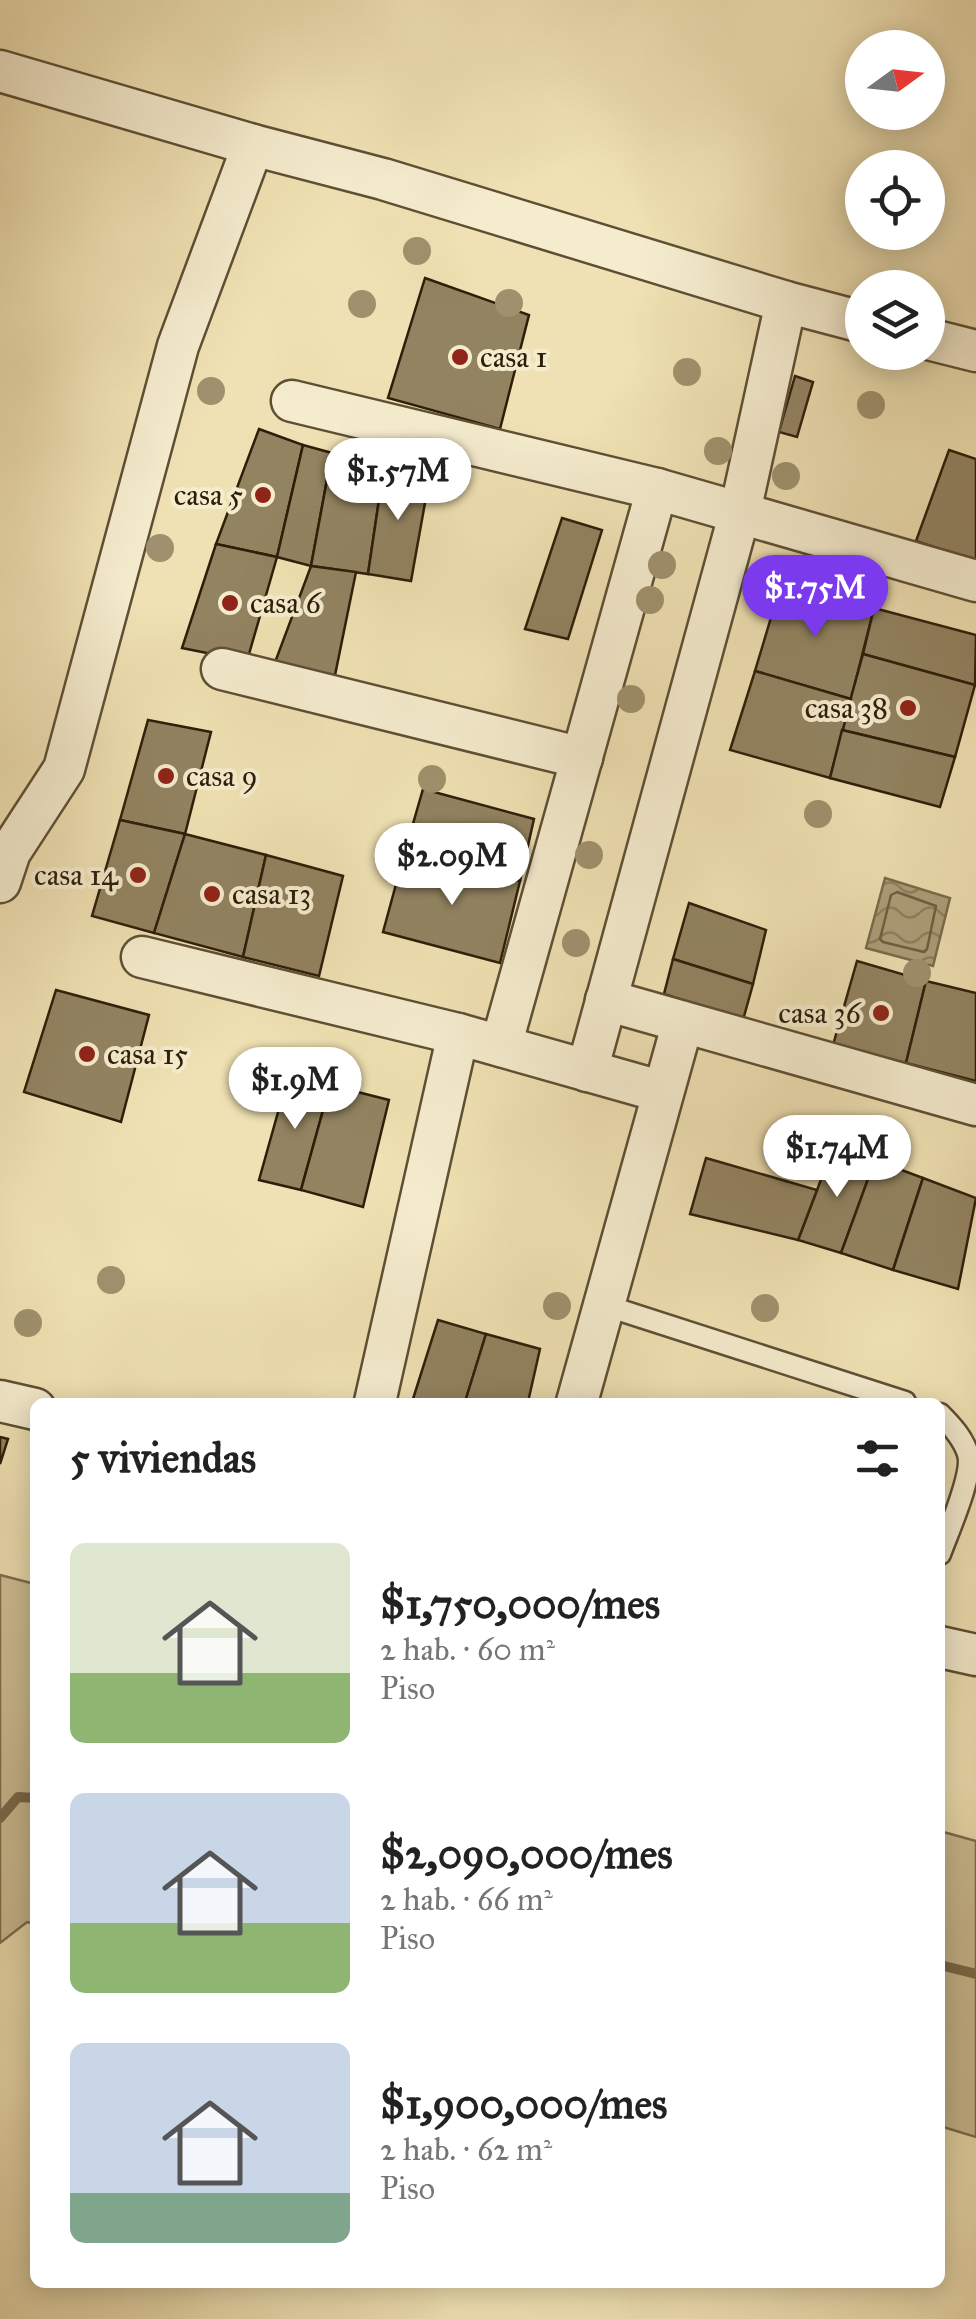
<!DOCTYPE html>
<html lang="es">
<meta charset="utf-8">
<style>
body{margin:0;font-family:"IM FELL Great Primer",serif;background:#f2f2f2;color:#222;height:100vh;display:flex;flex-direction:column;font-size:38px;white-space:nowrap}
*{box-sizing:border-box;margin:0}
p{font-size:32px;color:#767676}
.icon{flex:none;width:55px;height:55px;fill:none;stroke:currentColor;stroke-width:2;stroke-linecap:round;stroke-linejoin:round}
.map{position:relative;flex:1;overflow:hidden}
.panel{position:absolute;left:30px;top:1398px;width:915px;height:890px;display:flex;flex-direction:column;background:#fff;border-radius:15px;box-shadow:0 5px 25px #0003}
.panel>*{flex:none}
.needle{width:65px;rotate:75deg}
.tools{position:absolute;left:845px;top:30px;display:grid;gap:20px}
.tools a{display:grid;place-items:center;width:100px;height:100px;border-radius:50%;background:#fff;box-shadow:0 5px 25px #0003;font-size:50px}
.price{position:absolute;translate:-50% -85px;padding:0 22px;border-radius:35px;background:#fff;color:#222;font-size:32px;line-height:65px;filter:drop-shadow(0 2px 5px #0008)}
.price::after{content:'';position:absolute;left:50%;top:60px;width:30px;height:22px;margin-left:-15px;background:inherit;clip-path:polygon(0 0,100% 0,50% 100%)}
.price.selected{background:#7c3aed;color:#fff}
ul{padding:0;list-style:none}
li{display:flex;align-items:center;gap:30px;height:250px;padding:0 40px}
li span{display:grid;place-items:center;flex:none;width:280px;height:200px;border-radius:15px;color:#555}
li>.icon{margin-inline-start:auto}
span .icon{width:120px;height:120px;fill:#fffc;stroke-width:1}
li b{font-size:42px}
h2{display:flex;justify-content:space-between;align-items:center;height:120px;padding:0 40px;font-size:42px}
.map>svg:first-child{display:block}
.grass{fill:#cec096;stroke:#7e6f50;stroke-width:2.5}
.water{fill:url(#water-waves);stroke:#7a6b4c;stroke-width:2.5}
.lines{fill:none;stroke-linecap:round;stroke-linejoin:round}
.shore{stroke:#6d5e41;stroke-width:2.5}
.stream{stroke:#7a6b4c;stroke-width:10}
.building{fill:#928361;stroke:#2d1e09;stroke-width:2.5}
.lane-casing{stroke:#5e4f34;stroke-width:25}
.street-casing{stroke:#5e4f34;stroke-width:45}
.lane{stroke:#f5ecce;stroke-width:20}
.street{stroke:#f5ecce;stroke-width:40}
.tree{fill:#9f916d}
.poi-dot{fill:#8f2418;stroke:#f5ecce;stroke-width:4}
.labels{text-anchor:middle;stroke-width:8;stroke-linejoin:round;paint-order:stroke}
.poi-label{font-size:30px;fill:#2d1e09;stroke:#f5ecce;text-anchor:start}
</style>
<div class="map">
<svg width="976" height="2319" viewBox="0 0 976 2319">
<defs>
<pattern id="water-waves" width="16" height="10" patternUnits="userSpaceOnUse" patternTransform="scale(2.5)"><rect width="16" height="10" fill="#ad9f79"/><path d="M0 5q4-4 8 0t8 0" fill="none" stroke="#8d8161"/></pattern>
</defs>
<rect width="100%" height="100%" fill="#efe1b3"/>
<filter id="stains"><feTurbulence type="fractalNoise" baseFrequency=".002" numOctaves="4"/><feColorMatrix values="0 0 0 0 .2 0 0 0 0 .09 0 0 0 0 .02 0 0 0 .5 -.17"/></filter>
<radialGradient id="worn" r=".72"><stop offset=".6" stop-color="#630" stop-opacity="0"/><stop offset="1" stop-color="#630" stop-opacity=".3"/></radialGradient>
<g class="grass">
<polygon points="0,1575 35,1584 35,1924 27,1922 0,1943"/>
<polygon points="940,1831 976,1841 976,2137 940,2126"/>
</g>
<polygon class="water" points="885,878 950,898 933,966 866,948"/>
<g class="lines">
<polygon class="shore" points="897,892 936,906 927,949 924,952 883,942 880,939 891,895"/>
<g class="stream">
<polyline points="0,1818 18,1797 35,1798"/>
<polyline points="940,1965 976,1974"/>
</g>
</g>
<g class="building">
<polygon points="425,278 529,315 500,429 388,398"/>
<polygon points="795,376 813,382 797,437 779,432"/>
<polygon points="259,429 303,445 277,557 216,544"/>
<polygon points="303,445 332,453 311,566 277,557"/>
<polygon points="949,450 976,459 976,561 916,541"/>
<polygon points="332,453 384,466 368,574 311,566"/>
<polygon points="384,466 430,475 411,581 368,574"/>
<polygon points="562,518 602,530 568,639 525,629"/>
<polygon points="216,544 277,557 247,661 182,648"/>
<polygon points="311,566 356,572 333,685 271,673"/>
<polygon points="782,581 874,608 851,699 755,671"/>
<polygon points="874,608 976,635 975,685 863,654"/>
<polygon points="863,654 975,685 955,757 842,730"/>
<polygon points="755,671 851,699 830,778 730,750"/>
<polygon points="148,720 211,732 185,834 120,820"/>
<polygon points="842,730 955,757 940,807 830,778"/>
<polygon points="423,789 534,819 520,881 404,855"/>
<polygon points="120,820 185,834 154,933 92,916"/>
<polygon points="185,834 266,855 243,957 154,933"/>
<polygon points="266,855 343,876 319,976 243,957"/>
<polygon points="404,855 520,881 500,963 383,932"/>
<polygon points="689,903 766,930 753,984 673,959"/>
<polygon points="673,959 753,984 743,1020 664,994"/>
<polygon points="857,961 926,981 906,1063 833,1045"/>
<polygon points="926,981 976,993 976,1081 906,1063"/>
<polygon points="56,990 149,1015 121,1122 24,1092"/>
<polygon points="289,1073 330,1085 301,1190 259,1180"/>
<polygon points="330,1085 389,1100 363,1207 301,1190"/>
<polygon points="833,1148 875,1160 841,1253 798,1240"/>
<polygon points="706,1158 817,1190 798,1240 690,1214"/>
<polygon points="875,1160 923,1178 893,1270 841,1253"/>
<polygon points="923,1178 976,1198 958,1289 893,1270"/>
<polygon points="438,1320 486,1334 465,1402 412,1402"/>
<polygon points="486,1334 540,1349 528,1402 465,1402"/>
<polygon points="0,1437 8,1439 0,1464"/>
</g>
<g class="lines">
<defs>
<g id="lane">
<polyline points="604,1305 905,1402"/>
<path d="M940,1414C951,1425 963,1438 968,1454C974,1474 948,1532 940,1554"/>
</g>
<g id="street">
<polyline points="0,71 253,145 383,179 786,302 862,322"/>
<polyline points="928,339 976,351"/>
<polyline points="292,401 657,489 976,581"/>
<polyline points="222,669 582,758"/>
<polyline points="0,882 10,852 64,769 178,346 253,145"/>
<polyline points="142,957 458,1034 663,1092"/>
<polyline points="606,1000 976,1105"/>
<polyline points="501,1046 657,489"/>
<polyline points="587,1071 740,512 786,302"/>
<polyline points="0,1401 35,1409"/>
<polyline points="375,1402 458,1034"/>
<polyline points="577,1402 683,1022"/>
<polyline points="940,1647 976,1655"/>
</g>
</defs>
<use href="#lane" class="lane-casing"/>
<use href="#street" class="street-casing"/>
<use href="#lane" class="lane"/>
<use href="#street" class="street"/>
</g>
<g class="tree">
<circle cx="417" cy="251" r="14"/>
<circle cx="509" cy="303" r="14"/>
<circle cx="362" cy="304" r="14"/>
<circle cx="687" cy="372" r="14"/>
<circle cx="211" cy="391" r="14"/>
<circle cx="871" cy="405" r="14"/>
<circle cx="718" cy="451" r="14"/>
<circle cx="786" cy="476" r="14"/>
<circle cx="160" cy="548" r="14"/>
<circle cx="662" cy="565" r="14"/>
<circle cx="650" cy="600" r="14"/>
<circle cx="631" cy="699" r="14"/>
<circle cx="432" cy="779" r="14"/>
<circle cx="818" cy="814" r="14"/>
<circle cx="589" cy="855" r="14"/>
<circle cx="576" cy="943" r="14"/>
<circle cx="917" cy="973" r="14"/>
<circle cx="111" cy="1280" r="14"/>
<circle cx="557" cy="1306" r="14"/>
<circle cx="765" cy="1308" r="14"/>
<circle cx="28" cy="1323" r="14"/>
</g>
<g class="poi-dot">
<circle cx="460" cy="357" r="10"/>
<circle cx="263" cy="495" r="10"/>
<circle cx="230" cy="603" r="10"/>
<circle cx="908" cy="708" r="10"/>
<circle cx="166" cy="776" r="10"/>
<circle cx="138" cy="875" r="10"/>
<circle cx="212" cy="894" r="10"/>
<circle cx="881" cy="1013" r="10"/>
<circle cx="87" cy="1054" r="10"/>
</g>
<g class="labels">
<g class="poi-label">
<text x="480" y="367">casa 1</text>
<text x="243" y="505" text-anchor="end">casa 5</text>
<text x="250" y="613">casa 6</text>
<text x="888" y="718" text-anchor="end">casa 38</text>
<text x="186" y="786">casa 9</text>
<text x="118" y="885" text-anchor="end">casa 14</text>
<text x="232" y="904">casa 13</text>
<text x="861" y="1023" text-anchor="end">casa 36</text>
<text x="107" y="1064">casa 15</text>
</g>
</g>
<rect width="100%" height="100%" filter="url(#stains)"/>
<rect width="100%" height="100%" fill="url(#worn)"/>
</svg>
<div class="tools">
<a><svg class="needle" viewBox="-14 -14 28 28"><path d="M0-13l5 13h-10z" fill="#e53935"/><path d="M0 13l5-13h-10z" fill="#767676"/></svg></a>
<a><svg class="icon" aria-label="locate" viewBox="0 0 24 24"><circle cx="12" cy="12" r="6"/><path d="M12 2v4M12 18v4M2 12h4M18 12h4"/></svg></a>
<a><svg class="icon" aria-label="layers" viewBox="0 0 24 24"><path d="M12 4l9 5-9 5-9-5zM3 14l9 5 9-5"/></svg></a>
</div>
<b class="price" style="left:398px;top:523px">$1.57M</b>
<b class="price selected" style="left:815px;top:640px">$1.75M</b>
<b class="price" style="left:452px;top:908px">$2.09M</b>
<b class="price" style="left:295px;top:1132px">$1.9M</b>
<b class="price" style="left:837px;top:1200px">$1.74M</b>
<section class="panel">
<h2>5 viviendas<svg class="icon" aria-label="filters" viewBox="0 0 24 24"><path d="M4 7h16M4 17h16"/><circle cx="9" cy="7" r="2"/><circle cx="15" cy="17" r="2"/></svg></h2>
<ul>
<li><span style="background:linear-gradient(#dfe7d0 65%,#8fb573 0)"><svg class="icon" aria-label="home" viewBox="0 0 24 24"><path d="M3 11l9-7 9 7M6 9v11h12V9"/></svg></span><div><b>$1,750,000/mes</b><p>2 hab. · 60 m²</p><p>Piso</p></div></li>
<li><span style="background:linear-gradient(#c9d6e8 65%,#8fb573 0)"><svg class="icon" aria-label="home" viewBox="0 0 24 24"><path d="M3 11l9-7 9 7M6 9v11h12V9"/></svg></span><div><b>$2,090,000/mes</b><p>2 hab. · 66 m²</p><p>Piso</p></div></li>
<li><span style="background:linear-gradient(#c9d6e8 75%,#7fa58c 0)"><svg class="icon" aria-label="home" viewBox="0 0 24 24"><path d="M3 11l9-7 9 7M6 9v11h12V9"/></svg></span><div><b>$1,900,000/mes</b><p>2 hab. · 62 m²</p><p>Piso</p></div></li>
</ul>
</section>
</div>
